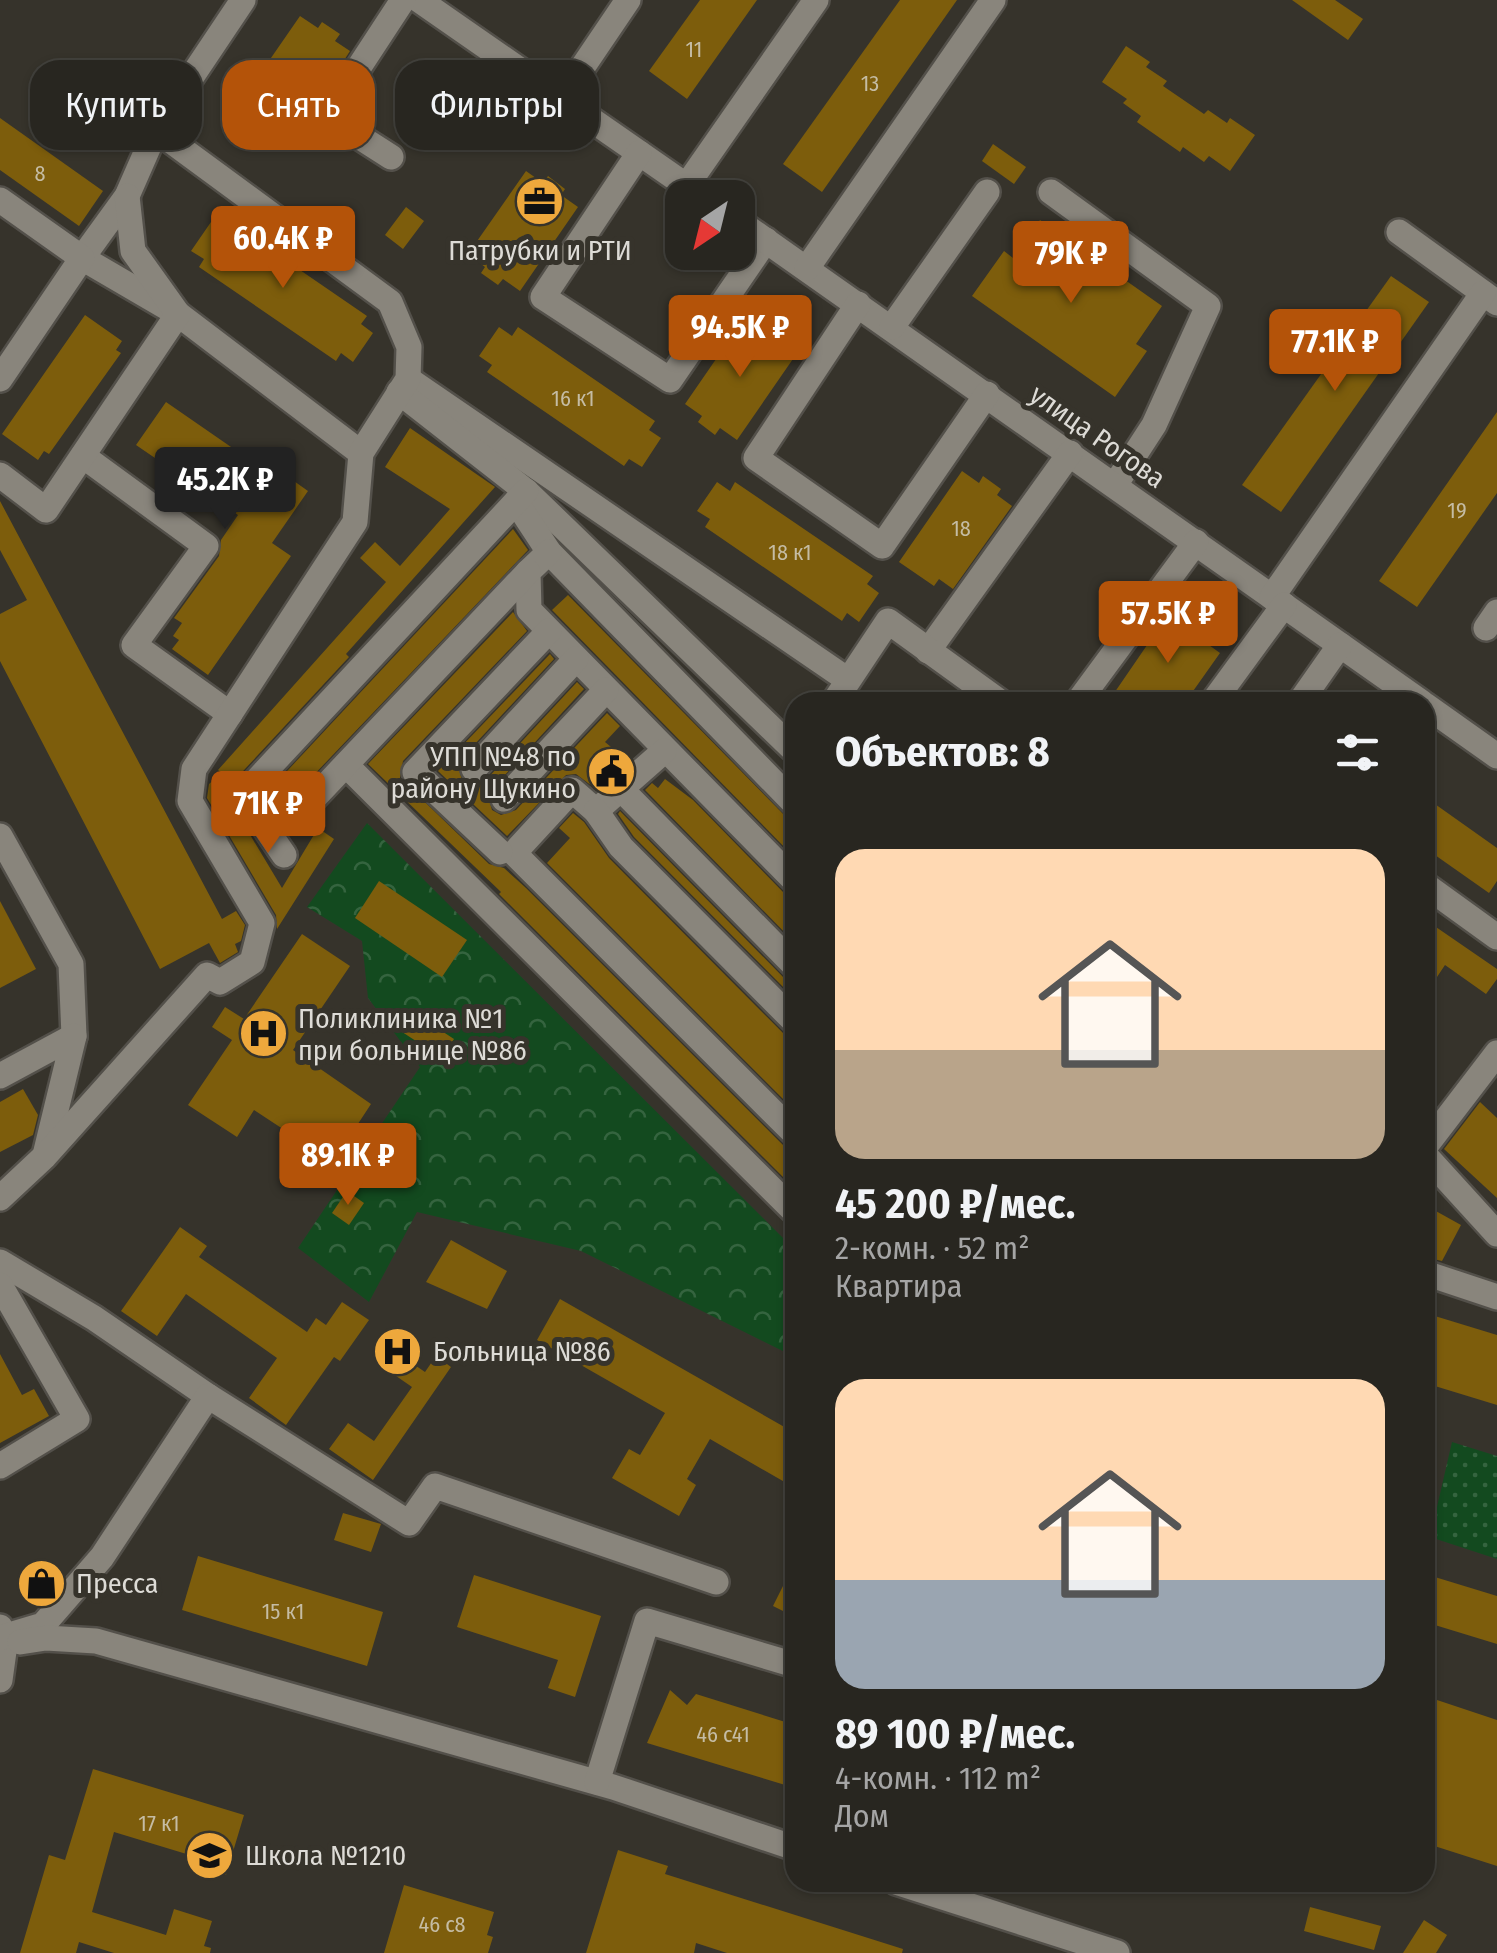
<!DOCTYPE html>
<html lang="ru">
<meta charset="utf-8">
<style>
body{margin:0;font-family:"Fira Sans Condensed",sans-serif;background:#34322d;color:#f1f3f6;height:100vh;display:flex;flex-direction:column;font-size:38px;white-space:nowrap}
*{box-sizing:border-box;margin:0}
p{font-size:32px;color:#a5a5a5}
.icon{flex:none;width:55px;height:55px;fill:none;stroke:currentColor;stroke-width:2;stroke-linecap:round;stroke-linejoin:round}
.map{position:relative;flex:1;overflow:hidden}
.drawer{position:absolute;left:785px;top:692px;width:650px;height:1200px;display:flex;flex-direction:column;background:#282620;border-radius:30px;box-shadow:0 2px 8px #0004,0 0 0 2px #44433e}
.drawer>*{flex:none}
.banner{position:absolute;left:30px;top:60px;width:605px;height:90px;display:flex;gap:20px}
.needle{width:65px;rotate:215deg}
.buttons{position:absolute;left:665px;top:180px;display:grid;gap:20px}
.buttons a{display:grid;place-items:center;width:90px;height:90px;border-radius:20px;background:#282620;box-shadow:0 2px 8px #0004,0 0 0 2px #44433e;font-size:50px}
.price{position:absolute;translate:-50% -85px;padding:0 22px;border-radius:10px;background:#b45309;color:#fff;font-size:32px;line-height:65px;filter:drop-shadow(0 2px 5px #0008)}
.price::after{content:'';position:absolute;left:50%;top:60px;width:30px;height:22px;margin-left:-15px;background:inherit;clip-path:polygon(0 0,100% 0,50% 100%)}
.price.on{background:#222;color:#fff}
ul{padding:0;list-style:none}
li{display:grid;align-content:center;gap:20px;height:530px;padding:0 50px}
li span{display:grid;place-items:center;height:310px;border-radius:30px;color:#555}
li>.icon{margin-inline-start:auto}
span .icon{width:180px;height:180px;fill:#fffc;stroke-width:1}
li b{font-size:42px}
h2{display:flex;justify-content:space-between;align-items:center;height:120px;padding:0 50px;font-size:42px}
.tag{padding:0 35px;border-radius:30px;background:#282620;box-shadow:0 2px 8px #0004,0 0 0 2px #44433e;font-size:35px;line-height:90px}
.tag.on{background:#b45309;color:#fff}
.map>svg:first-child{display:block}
.grass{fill:url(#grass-dots)}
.forest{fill:url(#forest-crowns)}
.building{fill:#7d5d0c}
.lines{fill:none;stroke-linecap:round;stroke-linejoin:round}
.minor-casing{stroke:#53504a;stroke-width:30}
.minor{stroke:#89857c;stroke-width:25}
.labels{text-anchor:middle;stroke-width:10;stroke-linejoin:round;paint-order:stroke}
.number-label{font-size:22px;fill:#c5bca4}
.poi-label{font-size:28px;fill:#dddbd6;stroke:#36332b;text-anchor:start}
.street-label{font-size:28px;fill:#dddbd6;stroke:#36332b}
</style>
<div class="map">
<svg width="1497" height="1953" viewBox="0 0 1497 1953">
<defs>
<pattern id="grass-dots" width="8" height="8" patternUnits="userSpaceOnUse" patternTransform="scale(2.5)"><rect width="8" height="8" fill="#134a1f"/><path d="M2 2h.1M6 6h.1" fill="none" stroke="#35643f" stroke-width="1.8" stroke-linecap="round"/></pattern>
<pattern id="forest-crowns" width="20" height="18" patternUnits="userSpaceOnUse" patternTransform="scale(2.5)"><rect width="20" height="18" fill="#134a1f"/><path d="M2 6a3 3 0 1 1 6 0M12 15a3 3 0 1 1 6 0" fill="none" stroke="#35643f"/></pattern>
</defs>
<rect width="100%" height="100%" fill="#36332b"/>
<polygon class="grass" points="1452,1442 1497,1456 1497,1559 1430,1537"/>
<polygon class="forest" points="367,823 795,1250 795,1357 581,1251 417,1212 369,1302 298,1248 420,1067 368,998 362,941 307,907"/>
<g class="building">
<polygon points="700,0 757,0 687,99 649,71"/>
<polygon points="900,0 957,0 822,192 783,164"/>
<polygon points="1292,0 1335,0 1363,19 1348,40"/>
<polygon points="300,16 318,28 322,22 340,34 335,41 350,51 295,136 278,124 273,131 255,118 260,112 242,100"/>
<polygon points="1126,46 1150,62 1146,67 1167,81 1163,86 1204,114 1208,110 1227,123 1230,118 1255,135 1230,171 1209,156 1204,162 1183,147 1180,152 1137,122 1141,116 1123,103 1127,99 1102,82"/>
<polygon points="0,118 103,191 79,226 0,170"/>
<polygon points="993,144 1026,167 1014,184 982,161"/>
<polygon points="526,171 543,183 548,176 565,189 561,195 578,207 520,291 503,279 498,285 481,273 485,267 468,254"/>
<polygon points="406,207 424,221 403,249 385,235"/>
<polygon points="1040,220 1162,306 1136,344 1147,351 1115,397 972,296 1004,251 1013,258"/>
<polygon points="211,222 224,230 230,222 367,316 361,324 373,333 353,362 341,353 336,361 199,267 204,259 191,251"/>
<polygon points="1391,276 1429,302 1281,512 1242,485"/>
<polygon points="85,315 122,341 116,350 121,353 49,454 44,451 38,460 2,434"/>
<polygon points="743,320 760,332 765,326 782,338 778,344 795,356 737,440 720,428 715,435 698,422 702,416 685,404"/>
<polygon points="499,327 512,336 518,327 655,421 649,430 661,438 642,467 629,459 624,466 487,372 492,365 479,356"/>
<polygon points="166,402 273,476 277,469 308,491 272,543 291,556 208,675 172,649 179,640 173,636 182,623 174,618 219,556 221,540 238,515 136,445"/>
<polygon points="1497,412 1497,493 1417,607 1379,581"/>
<polygon points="410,428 495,487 346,654 349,657 232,783 218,770 386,582 360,558 375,542 400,566 450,509 385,467"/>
<polygon points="962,471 979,483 983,476 1001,489 997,495 1012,506 953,589 939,579 934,586 899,562"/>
<polygon points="717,482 730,491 735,482 873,576 867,584 879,593 859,622 847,613 842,621 705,527 710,519 697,511"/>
<polygon points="0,501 222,919 236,911 245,925 241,941 235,944 238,952 220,963 209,943 160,969 0,661 0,614 27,600 0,550"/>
<polygon points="513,529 528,550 290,800 274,785"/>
<polygon points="568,595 795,826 795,858 552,610"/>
<polygon points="513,612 527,631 403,761 400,778 489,864 504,868 526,888 784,1146 795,1150 795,1189 499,894 501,892 368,764"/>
<polygon points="1167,616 1185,628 1189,622 1207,634 1202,640 1220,653 1191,694 1185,702 1108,702"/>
<polygon points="550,654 554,659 462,758 458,766 462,780 471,785 486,780 577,682 584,689 492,789 488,796 492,810 501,815 516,810 607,713 620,726 605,742 628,761 596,789 576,774 566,775 507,836 438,771"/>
<polygon points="216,778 282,888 318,828 334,839 277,929 276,915 207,798 209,784"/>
<polygon points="665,779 693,800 783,892 795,897 795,943 645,790 652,783 658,788"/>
<polygon points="1425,797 1497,848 1497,881 1489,893 1425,848"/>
<polygon points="620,811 783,977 795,982 795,999 634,837 618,814"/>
<polygon points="573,813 584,822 609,858 783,1033 795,1038 795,1111 547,863 570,838 559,828"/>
<polygon points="379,881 467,940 442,977 355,918"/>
<polygon points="0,901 36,969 0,988"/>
<polygon points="1433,925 1497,969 1497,979 1486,994 1445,965 1425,995 1425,936"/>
<polygon points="302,934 350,966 293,1050 371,1104 333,1162 254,1110 237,1137 188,1105 232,1040 212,1027 225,1007 244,1019"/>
<polygon points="408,1009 454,1039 442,1058 396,1028"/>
<polygon points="23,1089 38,1115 33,1135 0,1152 0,1102"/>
<polygon points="1480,1102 1497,1118 1497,1198 1444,1149"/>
<polygon points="347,1191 364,1203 349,1225 332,1213"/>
<polygon points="1425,1205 1461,1225 1442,1261 1425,1257"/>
<polygon points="180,1227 207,1246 199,1257 307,1332 316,1318 326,1325 342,1302 369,1320 340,1361 334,1357 286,1425 249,1398 277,1358 186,1294 157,1336 121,1311"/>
<polygon points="451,1240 507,1271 487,1309 426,1282"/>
<polygon points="560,1299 795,1433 795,1488 710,1439 687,1479 696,1485 679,1516 612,1478 629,1449 640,1455 665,1413 537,1340"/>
<polygon points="1425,1313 1497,1335 1497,1405 1425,1383"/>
<polygon points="397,1353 425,1372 436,1356 451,1367 373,1480 329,1449 348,1423 374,1441 412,1387 386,1369"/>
<polygon points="0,1354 22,1395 34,1389 49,1416 0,1443"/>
<polygon points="343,1513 381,1524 371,1552 334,1540"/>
<polygon points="198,1556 383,1612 367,1666 182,1610"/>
<polygon points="795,1562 795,1617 773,1606"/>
<polygon points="1425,1574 1497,1596 1497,1644 1425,1622"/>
<polygon points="474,1575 601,1616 575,1697 548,1688 558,1660 457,1627"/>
<polygon points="670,1690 687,1705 696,1694 795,1725 795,1788 647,1743"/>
<polygon points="1425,1696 1497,1720 1497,1866 1425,1843"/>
<polygon points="93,1769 244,1815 226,1875 190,1864 193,1856 114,1832 92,1912 166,1935 174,1909 212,1921 204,1946 211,1948 210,1953 114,1953 79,1942 76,1953 20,1953 49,1855 65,1860"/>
<polygon points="618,1850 668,1866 665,1874 903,1949 902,1953 727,1953 696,1943 694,1953 586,1953"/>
<polygon points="404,1885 494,1912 487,1935 493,1937 488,1953 384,1953"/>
<polygon points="1310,1907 1381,1926 1374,1950 1304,1931"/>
<polygon points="1424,1920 1447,1935 1436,1953 1403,1953"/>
</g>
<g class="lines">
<defs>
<g id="minor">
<polyline points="243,0 156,130 127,196 82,258 178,314 361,453"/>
<polyline points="419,0 704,198"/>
<polyline points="561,99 628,0"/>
<polyline points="639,153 543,297 670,380 766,240"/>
<polyline points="391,157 327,116 403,0"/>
<polyline points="687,185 816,0"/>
<polyline points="1051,192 1208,306 1154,425 1115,485"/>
<polyline points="0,200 82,258 0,379"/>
<polyline points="738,221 1421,702"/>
<polyline points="1399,232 1497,303"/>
<polyline points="807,268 993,0"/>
<polyline points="858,304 756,458 882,546 987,394"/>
<polyline points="892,327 987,192"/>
<polyline points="408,379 848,680"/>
<polyline points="399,392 526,491 795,751"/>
<polyline points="83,456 206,546 134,645 230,714"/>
<polyline points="0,475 46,510 178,314 133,251 127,196"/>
<polyline points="516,502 549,552 795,804"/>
<polyline points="549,552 528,572 529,610 795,881"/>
<polyline points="1272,597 1483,293"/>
<polyline points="1486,628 1497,612"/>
<polyline points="928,651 1070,453"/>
<polyline points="834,702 888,621 1000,702"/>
<polyline points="1078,702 1196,542"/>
<polyline points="1213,702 1284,605"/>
<polyline points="1300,702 1340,645"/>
<polyline points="1425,705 1497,756"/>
<polyline points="664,751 596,811 572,790 514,853 795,1134"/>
<polyline points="346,765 795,1212"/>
<polyline points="474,769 576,659"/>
<polyline points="621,789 795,966"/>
<polyline points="504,799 606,690"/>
<polyline points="596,811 621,847 795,1022"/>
<polyline points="298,815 528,572"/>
<polyline points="0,836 71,964 74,1036"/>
<polyline points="500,852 415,772 549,631"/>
<polyline points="284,855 243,795 526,491"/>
<polyline points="1425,885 1497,937"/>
<polyline points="0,1076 74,1036 46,1151"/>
<polyline points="1425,1147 1497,1053"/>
<polyline points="1425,1155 1497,1234"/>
<polyline points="0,1198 45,1156 207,975 220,982 252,962 262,923 190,801 194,769 355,522 361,453 408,379 409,347 390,302 156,130"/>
<polyline points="0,1262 94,1318 208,1396"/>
<polyline points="1425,1273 1497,1297"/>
<polyline points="0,1285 77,1419 0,1466"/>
<polyline points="0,1627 5,1644 0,1680"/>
<polyline points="3,1637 43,1625 102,1557 208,1396 409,1523 435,1486 716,1582"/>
<polyline points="20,1642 46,1638 96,1641 613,1787 795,1848"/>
<polyline points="597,1782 647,1621 795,1665"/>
<polyline points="896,1882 1117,1953"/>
</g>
</defs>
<use href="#minor" class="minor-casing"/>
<use href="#minor" class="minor"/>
</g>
<defs>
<symbol id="office-disc" viewBox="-11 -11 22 22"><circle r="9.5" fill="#eea83c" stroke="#36332b"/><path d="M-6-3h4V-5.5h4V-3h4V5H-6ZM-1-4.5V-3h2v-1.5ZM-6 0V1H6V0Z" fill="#111"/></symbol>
<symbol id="civic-disc" viewBox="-11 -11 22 22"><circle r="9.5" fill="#eea83c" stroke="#36332b"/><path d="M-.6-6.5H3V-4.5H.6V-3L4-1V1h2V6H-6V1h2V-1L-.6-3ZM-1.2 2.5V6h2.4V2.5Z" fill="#111"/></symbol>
<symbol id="hospital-disc" viewBox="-11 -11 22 22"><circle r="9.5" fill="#eea83c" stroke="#36332b"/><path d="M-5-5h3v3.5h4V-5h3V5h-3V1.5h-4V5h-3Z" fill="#111"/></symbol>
<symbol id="shop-disc" viewBox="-11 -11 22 22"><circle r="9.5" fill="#eea83c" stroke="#36332b"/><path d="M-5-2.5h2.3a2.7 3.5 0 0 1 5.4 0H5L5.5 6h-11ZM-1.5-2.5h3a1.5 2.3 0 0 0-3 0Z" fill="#111"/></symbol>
<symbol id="school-disc" viewBox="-11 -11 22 22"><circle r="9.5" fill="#eea83c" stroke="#36332b"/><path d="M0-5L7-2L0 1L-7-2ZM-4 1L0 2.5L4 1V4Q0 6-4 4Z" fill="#111"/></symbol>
</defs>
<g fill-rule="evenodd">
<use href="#office-disc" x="512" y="174" width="55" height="55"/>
<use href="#civic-disc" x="584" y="744" width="55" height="55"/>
<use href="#hospital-disc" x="236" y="1006" width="55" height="55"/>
<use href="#hospital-disc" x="370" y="1324" width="55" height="55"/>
<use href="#shop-disc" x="14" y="1556" width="55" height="55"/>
<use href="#school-disc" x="182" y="1828" width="55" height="55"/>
</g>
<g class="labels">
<g class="number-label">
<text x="694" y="57">11</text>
<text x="870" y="91">13</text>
<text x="40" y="181">8</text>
<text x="573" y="406">16 к1</text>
<text x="1457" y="518">19</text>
<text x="961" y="536">18</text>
<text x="790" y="560">18 к1</text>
<text x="283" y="1619">15 к1</text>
<text x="723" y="1742">46 с41</text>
<text x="159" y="1831">17 к1</text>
<text x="442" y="1932">46 с8</text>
</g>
<g class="poi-label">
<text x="540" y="260" text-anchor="middle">Патрубки и РТИ</text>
<text x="576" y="766" text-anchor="end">УПП №48 по<tspan x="576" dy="32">району Щукино</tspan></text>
<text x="298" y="1028">Поликлиника №1<tspan x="298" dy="32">при больнице №86</tspan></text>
<text x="433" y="1361">Больница №86</text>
<text x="76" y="1593">Пресса</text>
<text x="245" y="1865">Школа №1210</text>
</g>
<g class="street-label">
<text transform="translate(1098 436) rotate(35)" y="10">улица Рогова</text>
</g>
</g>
</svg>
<div class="buttons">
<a><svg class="needle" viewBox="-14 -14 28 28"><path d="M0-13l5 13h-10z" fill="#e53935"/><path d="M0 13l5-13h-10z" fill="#a5a5a5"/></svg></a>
</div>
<b class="price" style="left:283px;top:291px">60.4K ₽</b>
<b class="price" style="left:1071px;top:306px">79K ₽</b>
<b class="price" style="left:740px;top:380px">94.5K ₽</b>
<b class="price" style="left:1335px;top:394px">77.1K ₽</b>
<b class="price on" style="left:225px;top:532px">45.2K ₽</b>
<b class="price" style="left:1168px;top:666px">57.5K ₽</b>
<b class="price" style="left:268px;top:856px">71K ₽</b>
<b class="price" style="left:348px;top:1208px">89.1K ₽</b>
<div class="banner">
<a class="tag">Купить</a>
<a class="tag on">Снять</a>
<a class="tag">Фильтры</a>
</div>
<section class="drawer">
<h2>Объектов: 8<svg class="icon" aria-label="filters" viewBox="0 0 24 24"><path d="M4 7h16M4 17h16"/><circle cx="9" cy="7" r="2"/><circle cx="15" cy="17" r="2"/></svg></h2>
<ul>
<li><span style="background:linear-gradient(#ffd9b3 65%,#b9a48a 0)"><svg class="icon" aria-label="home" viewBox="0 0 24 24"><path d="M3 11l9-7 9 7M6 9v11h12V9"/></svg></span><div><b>45 200 ₽/мес.</b><p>2-комн. · 52 m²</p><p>Квартира</p></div></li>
<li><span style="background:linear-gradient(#ffd9b3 65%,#9aa5b1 0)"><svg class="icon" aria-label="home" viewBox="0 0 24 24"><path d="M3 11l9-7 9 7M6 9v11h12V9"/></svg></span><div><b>89 100 ₽/мес.</b><p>4-комн. · 112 m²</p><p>Дом</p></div></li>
</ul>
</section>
</div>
